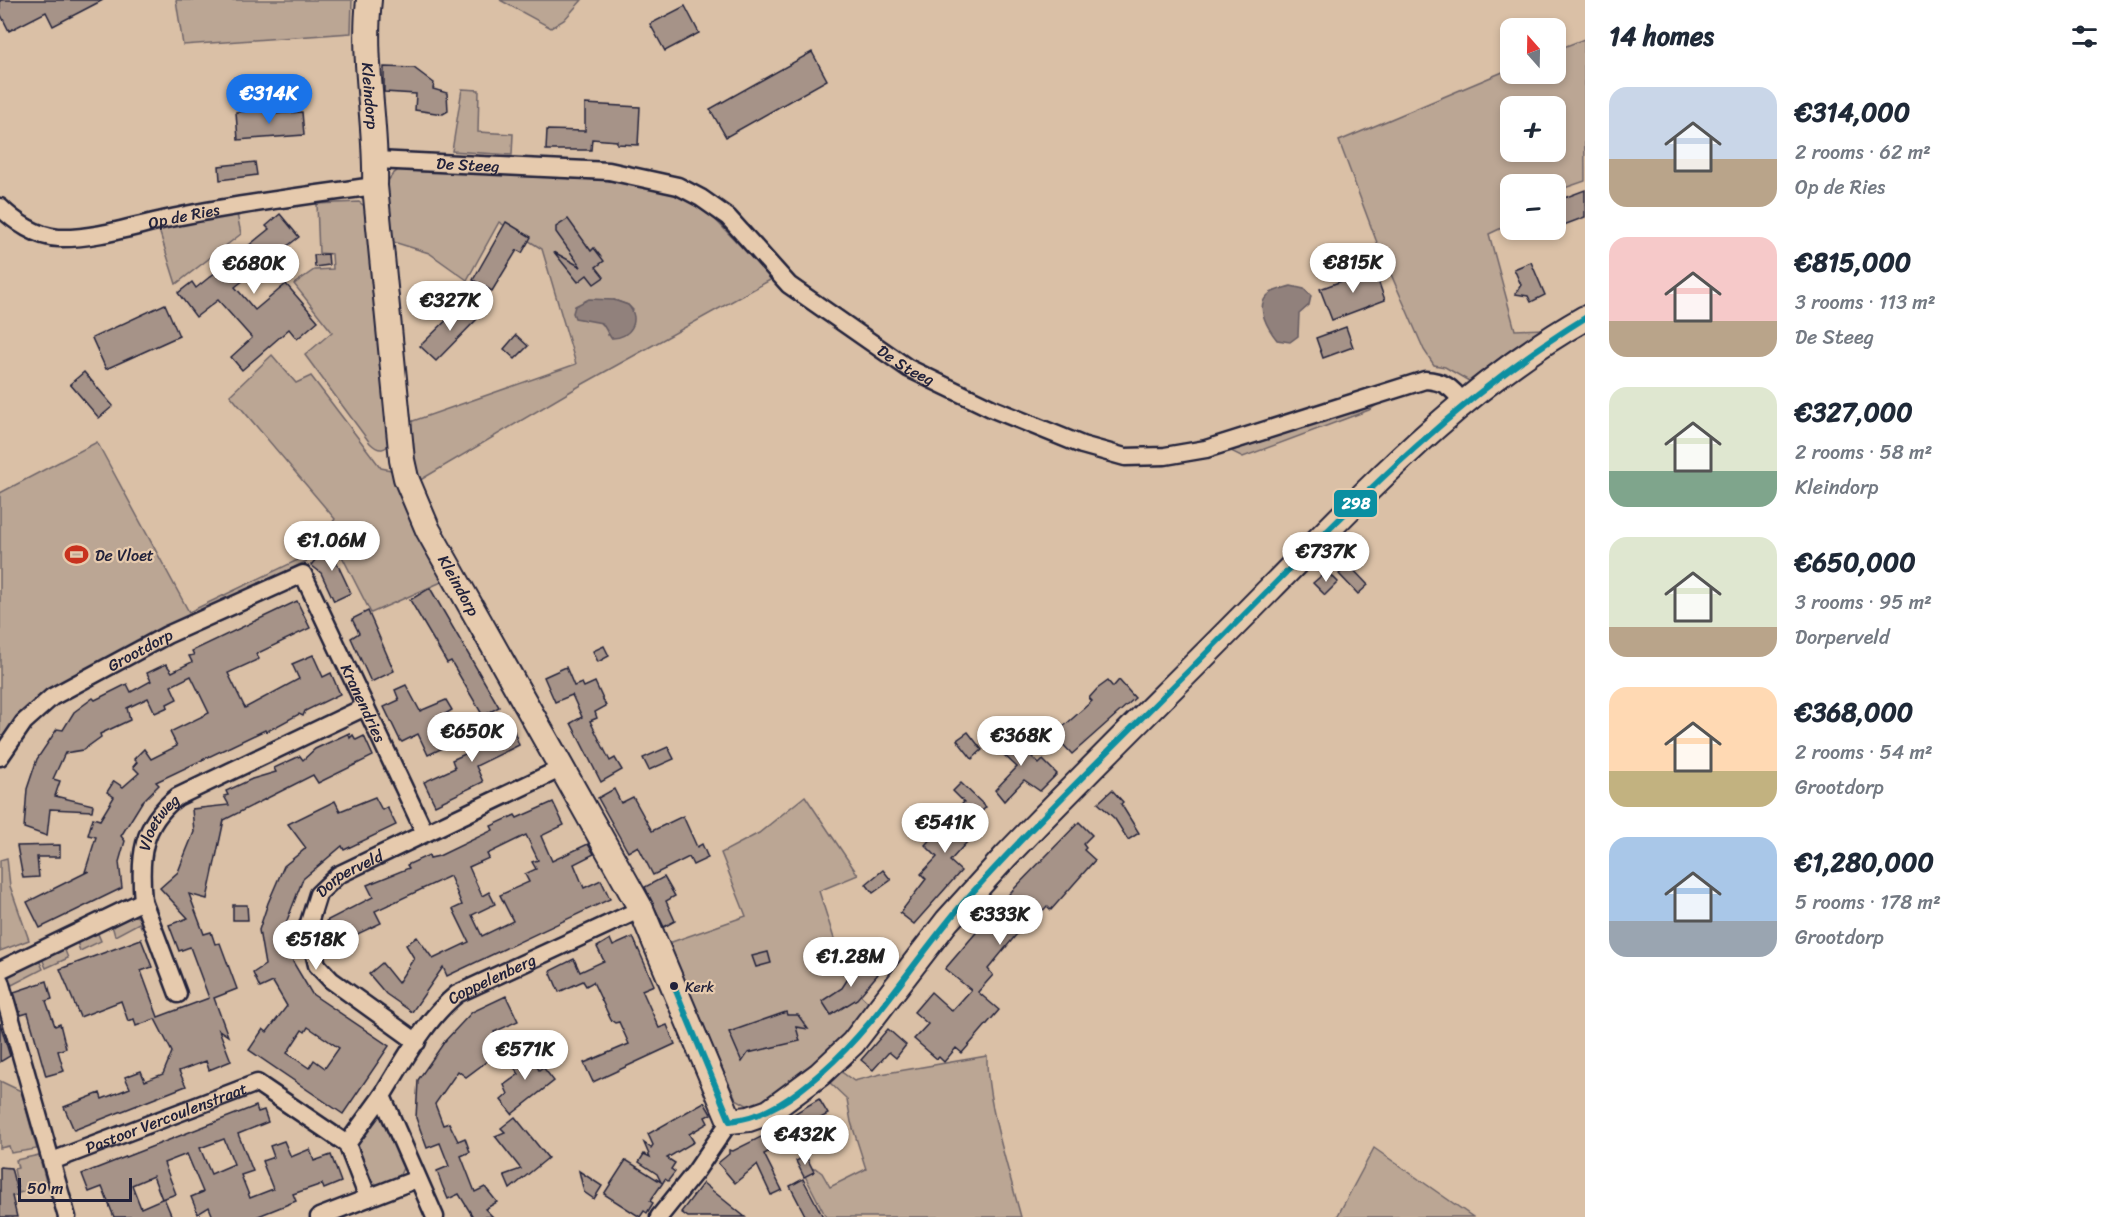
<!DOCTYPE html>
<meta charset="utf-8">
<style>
body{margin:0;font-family:Sriracha,sans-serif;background:#f2f2f3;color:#1f2937;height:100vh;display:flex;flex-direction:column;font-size:22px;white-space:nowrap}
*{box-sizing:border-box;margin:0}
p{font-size:20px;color:#747a83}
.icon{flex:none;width:33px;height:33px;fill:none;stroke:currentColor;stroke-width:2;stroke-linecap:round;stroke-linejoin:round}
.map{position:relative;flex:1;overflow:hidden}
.side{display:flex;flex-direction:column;background:#fff;width:540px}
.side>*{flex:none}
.needle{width:39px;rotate:340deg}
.buttons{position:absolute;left:1500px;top:18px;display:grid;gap:12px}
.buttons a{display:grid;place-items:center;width:66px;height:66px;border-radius:12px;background:#fff;box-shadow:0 3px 9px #0003;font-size:30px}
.scale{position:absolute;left:18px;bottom:15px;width:114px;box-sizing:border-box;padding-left:6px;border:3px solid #22223b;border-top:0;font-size:16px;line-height:21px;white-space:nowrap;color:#22223b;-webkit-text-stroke:4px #e6caad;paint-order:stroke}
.price{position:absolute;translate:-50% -51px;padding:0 14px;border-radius:21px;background:#fff;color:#222;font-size:20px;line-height:39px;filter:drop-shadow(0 2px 3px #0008)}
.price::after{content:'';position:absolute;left:50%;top:36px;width:18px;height:14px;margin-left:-9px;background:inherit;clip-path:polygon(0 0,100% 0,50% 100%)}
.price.current{background:#1a73e8;color:#fff}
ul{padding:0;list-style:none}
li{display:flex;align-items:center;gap:18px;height:150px;padding:0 24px}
li span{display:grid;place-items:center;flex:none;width:168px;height:120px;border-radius:18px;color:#555}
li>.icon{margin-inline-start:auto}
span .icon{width:72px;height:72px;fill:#fffc;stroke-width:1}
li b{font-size:26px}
h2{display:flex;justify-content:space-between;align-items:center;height:72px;padding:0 24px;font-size:26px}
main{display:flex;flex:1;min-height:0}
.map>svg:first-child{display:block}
.green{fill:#bba694;stroke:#6e6468;stroke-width:1.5;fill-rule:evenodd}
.water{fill:#91817c;stroke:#655b62;stroke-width:1.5}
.building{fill:#a69388;stroke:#22223b;stroke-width:1.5;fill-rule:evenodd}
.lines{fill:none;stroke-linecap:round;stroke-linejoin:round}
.street-casing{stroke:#22223b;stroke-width:21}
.secondary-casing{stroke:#22223b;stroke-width:28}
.street{stroke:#e6caad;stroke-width:16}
.secondary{stroke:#e6caad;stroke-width:24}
.bus-1-casing{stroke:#e6caad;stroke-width:10}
.bus-1{stroke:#0a8fa1;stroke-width:6}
.bus-dot{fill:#22223b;stroke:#e6caad;stroke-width:2}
.labels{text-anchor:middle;stroke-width:4.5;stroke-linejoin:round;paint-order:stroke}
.bus-label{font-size:14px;fill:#22223b;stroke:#e6caad;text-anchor:start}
.street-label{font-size:16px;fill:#22223b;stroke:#e6caad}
.poi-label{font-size:16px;fill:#22223b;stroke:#e6caad;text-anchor:start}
.line-badge{stroke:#e6caad;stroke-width:2}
.badge-label{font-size:16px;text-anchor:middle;font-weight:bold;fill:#fff}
</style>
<main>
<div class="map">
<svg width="1585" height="1217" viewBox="0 0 1585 1217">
<rect width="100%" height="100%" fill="#dac0a6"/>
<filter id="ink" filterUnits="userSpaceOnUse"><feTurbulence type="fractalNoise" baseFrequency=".0167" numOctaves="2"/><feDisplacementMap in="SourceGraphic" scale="12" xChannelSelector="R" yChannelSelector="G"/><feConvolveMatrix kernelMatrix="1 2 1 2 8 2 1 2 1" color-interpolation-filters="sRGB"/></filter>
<g filter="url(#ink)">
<g class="green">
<polygon points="176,0 352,0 351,33 183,45"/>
<polygon points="500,0 582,0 564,20 551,28"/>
<path d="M1584,39L1585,181L1556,191V184H1510V224L1489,234L1515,330L1543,329L1513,348L1469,381L1445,367L1434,365L1424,350L1376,240L1339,141L1510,69V74H1556V50ZM1510,106H1556V152H1510Z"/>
<polygon points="462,89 479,90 478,132 513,134 512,155 452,151"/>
<path d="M398,170L602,180L658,187L685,198L706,210L772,279L583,384L417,482L410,422L576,364L542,249L499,222L467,280L429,253L387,240C385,217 376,184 398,170ZM614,300L628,305L633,310L608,335L606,326L597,321Z"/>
<path d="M359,202L367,208L392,440C386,451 379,452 370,443L305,355L332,332L294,284L314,270L333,269L332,254L319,253L317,204Z"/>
<polygon points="237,214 241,234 176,284 159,230 199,220"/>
<polygon points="272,355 296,383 311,376 381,468 391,470 399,480 446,580 371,613 328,529 335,519 230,395"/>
<polygon points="1380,403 1369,410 1243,457 1231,451"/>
<polygon points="97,442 189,612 308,555 307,561 76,674 54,690 0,747 0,493"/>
<polygon points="805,796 858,875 819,891 848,983 870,1004 834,1048 781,1091 750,1107 736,1099 666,944 746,916 721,853 759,833"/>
<polygon points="7,858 10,886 29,940 0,951 0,860"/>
<polygon points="129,913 142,919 141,927 139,923 115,936 111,922"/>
<polygon points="96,929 101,941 80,951 76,939"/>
<polygon points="63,945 68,958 46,968 41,956"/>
<polygon points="38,958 43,969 6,988 4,976"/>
<path d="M987,1056C986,1101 1009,1171 1021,1217H826L804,1174L815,1168L822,1173L830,1187L866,1169L851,1122L847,1099L828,1081L840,1071L854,1081L881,1074Z"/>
<polygon points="0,1081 21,1091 37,1149 11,1153 9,1146 0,1148"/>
<path d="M381,1112L404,1166L398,1179L380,1186C369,1182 357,1158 357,1146C358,1137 373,1116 381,1112Z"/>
<polygon points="1374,1148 1473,1217 1337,1217"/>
<polygon points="39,1155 47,1185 19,1193 14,1169 18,1168 16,1160"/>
</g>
<g class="water">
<path d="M1291,286L1304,289L1311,296L1309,305L1299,314L1298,336L1290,342L1277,340C1269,330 1254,307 1268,295C1273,290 1285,288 1291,286Z"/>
<path d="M589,299L614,300L628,305C642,320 630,339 611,338L602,323L575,318L573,313L575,306Z"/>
</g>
<g class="building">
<polygon points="0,0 103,0 53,26 46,12 9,31 0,13"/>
<polygon points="685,6 699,33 665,51 650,24"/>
<polygon points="812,52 827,80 726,137 710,109"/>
<polygon points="384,67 414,68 434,83 433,89 447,93 448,111 443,114 415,110 416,94 384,92"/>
<polygon points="585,104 640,107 638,145 617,144 617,141 592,139 591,150 546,150 547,130 585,131"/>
<polygon points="272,110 272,114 302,112 304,135 238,140 236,112"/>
<polygon points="255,162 257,175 220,180 219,166"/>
<polygon points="1585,190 1585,217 1556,228 1556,201"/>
<polygon points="280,214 299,237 235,287 255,310 286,284 318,321 297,339 289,329 242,370 231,357 252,338 218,300 196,317 178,293 192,282 196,288 269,229 266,226"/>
<polygon points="568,219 591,251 594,248 604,261 596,267 604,277 594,284 587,275 578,282 554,252 581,267 556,232 556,227"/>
<polygon points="506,222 531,237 522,253 517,250 492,291 473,280"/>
<polygon points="328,254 329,265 315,267 314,255"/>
<polygon points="1531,262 1545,295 1531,302 1528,296 1515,294 1521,285 1514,269"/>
<polygon points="1374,269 1385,300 1332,320 1320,289"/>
<polygon points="464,303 479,317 436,361 420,346"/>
<polygon points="165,304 179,336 106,369 92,338"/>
<polygon points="1346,327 1353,347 1323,358 1316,338"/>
<polygon points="516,335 528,346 515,359 504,349"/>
<polygon points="84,372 113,406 99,418 70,384"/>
<polygon points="332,540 340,557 335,559 351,593 334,601 321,573 311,565"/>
<polygon points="1349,565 1368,585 1358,594 1339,574"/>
<polygon points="1327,571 1338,582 1325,595 1313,583"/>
<polygon points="430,588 499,707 483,716 451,661 447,663 410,600"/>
<polygon points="297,601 310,628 256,654 259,659 228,673 245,708 299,679 292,664 313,655 323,677 331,673 340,694 305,711 303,716 299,714 266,732 265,730 156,782 159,785 142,802 121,836 125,841 119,862 122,888 40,928 27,902 89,871 85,872 96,837 88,835 93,818 100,820 114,797 107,792 114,781 123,787 139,773 133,767 137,762 134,759 144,749 151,759 177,746 170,732 209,713 191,676 171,686 177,699 167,704 168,707 155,713 148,698 127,708 130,720 100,734 101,737 83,750 65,753 53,779 60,781 55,796 93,805 92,811 50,809 47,836 24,828 27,789 37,759 57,729 63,730 74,712 93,698 95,700 127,684 131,692 151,681 147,673 166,664 172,672 192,662 189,656 194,655 192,651"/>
<polygon points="368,611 394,671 371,682 351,638 359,633 352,619"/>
<polygon points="604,646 609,656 598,662 593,651"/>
<polygon points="566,667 574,686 582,683 584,687 595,682 606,706 595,712 597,718 590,721 610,761 615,758 622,770 601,782 571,723 582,717 572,695 555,702 544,677"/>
<polygon points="1119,680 1135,698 1072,754 1054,735 1092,701 1089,698 1097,689 1108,681 1113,687"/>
<polygon points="406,685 420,711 446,700 452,710 433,721 445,747 428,755 418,734 402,742 400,740 384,707 399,700 395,690"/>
<polygon points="490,716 500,734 513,728 519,745 476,766 483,782 435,805 424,782 455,768 452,760 476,749 472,741 482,735 476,725"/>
<polygon points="1005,729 1039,764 1043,760 1057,774 1040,791 1024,780 1004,801 995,790 1017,767 991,743"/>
<polygon points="968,732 982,750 972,759 957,740"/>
<polygon points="349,733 350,738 353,735 356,740 364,736 373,756 318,783 313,775 224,820 207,899 189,894 204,934 211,932 215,944 220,943 237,989 214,998 228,1036 219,1030 231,1061 209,1070 206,1061 179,1071 186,1086 74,1130 64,1107 100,1093 102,1099 130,1088 125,1077 141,1071 145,1081 163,1074 172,1052 155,1019 136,1026 134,1019 128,1021 121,1001 80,1017 60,969 141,939 152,967 141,971 158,1017 209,998 190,947 179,951 169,925 188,918 160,888 178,872 183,859 194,832 192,809 229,805 224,796 228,795 226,791 252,779 276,772 274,768 300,756 303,760 315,749"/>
<polygon points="668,747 674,759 649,770 643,758"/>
<polygon points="961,783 986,807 968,826 976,832 950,861 961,871 914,924 900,913 926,879 921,874 937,857 925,845 964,802 953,791"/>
<polygon points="614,789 621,803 633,797 652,831 683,816 697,847 702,844 708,858 693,865 689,857 653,875 638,846 628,852 598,798"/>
<polygon points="1112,790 1123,802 1121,804 1139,833 1128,840 1115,819 1098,803"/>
<path d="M375,797L382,810L387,807L396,825L344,850L342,846L303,879L286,923L293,962L312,994L389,1046L343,1114L249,1050L263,1029L267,1032L287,1006L273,982L260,988L253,973L265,965L259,930L268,903L284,866L306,848L288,824L335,801L340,811ZM308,1027L339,1048L325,1068L314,1060L309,1068L287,1053L302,1030L305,1032Z"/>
<path d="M553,802L564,825L541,836L552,861L588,844L594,854L574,864L584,888L601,880L610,899L447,976L443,967L412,1012L386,994L369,974L382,963L398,983L414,958L406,945L417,937L433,959L469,942L453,909L462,905L450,876L375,911L381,923L353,936L357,944L341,952L326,921L373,897L367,885L409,868L407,865L429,855L430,858L439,856L493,830L491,826L515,815L517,818ZM526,835L538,860L532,862L536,869L525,874L529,882L500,895L513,921L482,936L472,915L495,904L489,892L482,896L469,867L489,858L487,854Z"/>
<polygon points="1079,822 1092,835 1083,844 1086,848 1084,850 1095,860 1051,910 1047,906 1038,916 1036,914 1030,918 988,969 993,975 978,992 999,1010 962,1053 956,1048 944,1062 939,1057 937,1059 914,1039 928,1024 914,1012 931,992 952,1011 971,990 945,969 1010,893"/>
<polygon points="60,845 60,857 37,857 39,877 23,878 17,846"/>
<polygon points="883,870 891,880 873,893 866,884"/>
<polygon points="664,877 675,896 666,901 675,921 664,927 645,887"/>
<polygon points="233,905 247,905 248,920 233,920"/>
<polygon points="633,937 654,985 642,990 659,1028 667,1025 675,1044 593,1082 584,1063 629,1044 619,1022 615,1023 611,1020 593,982 586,986 583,981 559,992 550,971 574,959 580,972 604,961 597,947 610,939 613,946"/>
<polygon points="871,940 882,949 869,964 858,955"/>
<polygon points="768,952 771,963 756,967 752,956"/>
<polygon points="860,960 878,974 857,999 831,1015 822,1001 842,988"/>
<polygon points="47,981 52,999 46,1001 55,1026 60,1024 66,1048 58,1051 64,1071 46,1076 28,1013 21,1015 14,992"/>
<polygon points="506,996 518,1021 494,1032 506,1047 466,1077 458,1071 435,1104 443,1125 449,1123 458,1141 465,1138 470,1152 461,1156 475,1192 485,1187 497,1202 485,1209 493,1217 473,1217 459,1194 448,1199 442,1185 437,1171 449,1166 440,1143 427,1148 416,1118 418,1080 445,1041 472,1012"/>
<polygon points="786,1012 787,1015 798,1015 808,1029 796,1027 800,1041 748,1053 742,1062 729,1032"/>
<polygon points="0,1023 10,1056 0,1062"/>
<polygon points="888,1029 906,1045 896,1058 889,1052 873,1070 861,1060"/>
<polygon points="524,1047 539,1070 543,1067 554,1081 512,1114 501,1100 508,1094 504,1085 519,1074 507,1058"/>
<polygon points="819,1099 828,1114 772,1145 774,1149 764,1154 782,1190 771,1195 757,1165 735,1183 718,1163 729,1154 729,1150 733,1151 777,1129 775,1125"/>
<polygon points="704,1102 711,1114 705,1117 708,1123 689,1134 694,1142 667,1158 675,1163 671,1169 675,1172 668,1181 665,1179 662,1184 650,1201 653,1203 647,1213 644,1211 640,1217 604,1194 626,1160 661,1182 657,1174 639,1162 644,1154 650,1157 644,1143 651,1148 653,1145 648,1134"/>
<path d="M256,1106L258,1112L264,1110L268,1122L238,1134L253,1171L241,1175L250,1198L273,1189L262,1161L274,1157L270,1146L284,1141L291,1157L310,1149L314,1161L331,1155L341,1182L324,1189L322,1184L293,1194L296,1201L256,1217H213L209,1207L198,1214L191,1197L203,1192L187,1154L164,1163L176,1194L162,1199L153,1176L132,1185L141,1208L164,1198L172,1217H114L102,1187L89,1192L82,1174ZM224,1139L234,1164L211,1174L200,1148Z"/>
<polygon points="515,1117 548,1158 510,1189 504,1175 521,1169 495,1136 505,1132 501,1128"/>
<polygon points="806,1156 814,1172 804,1177 796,1161"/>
<polygon points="0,1167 11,1168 18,1195 12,1196 17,1217 0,1217"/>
<polygon points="579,1171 602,1186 594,1199 584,1192"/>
<polygon points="803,1179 823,1217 806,1217 790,1186"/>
<polygon points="703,1183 745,1217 688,1217 681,1212"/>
</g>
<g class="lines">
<defs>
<g id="street">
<path id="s1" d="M376,160L609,171L678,186L701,198L728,217L789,285L908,368L993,409L1082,445L1125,457L1165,456L1206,449L1425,380C1443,381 1452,387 1462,402"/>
<path id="s2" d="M0,207C15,222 37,237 59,238C99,239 142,223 181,216C245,203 310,195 375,186"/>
<path id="s3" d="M0,757L24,722L52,697L167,635L303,574L425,833"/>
<polyline points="143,901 178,994"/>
<path id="s4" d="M0,970L143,901C139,858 141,825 177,797L365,707"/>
<polyline points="0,981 67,1217"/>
<path id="s5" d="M417,1042L331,980L317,965L308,926L318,894L338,875L562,768"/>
<polyline points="347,1144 382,1096"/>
<path id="s6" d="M52,1161L257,1083L347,1144L368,1198"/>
<polyline points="319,1217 417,1179"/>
<path id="s7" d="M435,1217L382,1096C404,1061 425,1020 457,994L641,909"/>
<polyline points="659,1217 696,1171 730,1121"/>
</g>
<g id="secondary">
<path id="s8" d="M369,0C362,62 377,124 375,186L402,460L406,478L428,530L641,909L730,1121L749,1119L769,1112L820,1074L853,1043L947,921L1005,857C1092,766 1182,679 1270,589C1368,490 1463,387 1585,318"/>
</g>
</defs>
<use href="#street" class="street-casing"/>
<use href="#secondary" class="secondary-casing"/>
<use href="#street" class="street"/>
<use href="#secondary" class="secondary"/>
<defs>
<g id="bus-1">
<polyline points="674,986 730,1121"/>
<path d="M730,1121C767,1117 795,1096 822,1072C880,1021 919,952 971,894C1056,800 1148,713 1237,622C1346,512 1452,400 1585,318"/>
</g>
</defs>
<use href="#bus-1" class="bus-1-casing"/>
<use href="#bus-1" class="bus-1"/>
</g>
</g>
<defs>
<symbol id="stadium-bare" viewBox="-9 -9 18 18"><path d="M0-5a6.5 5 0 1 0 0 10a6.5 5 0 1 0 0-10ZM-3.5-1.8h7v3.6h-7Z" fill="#c8321e" stroke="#e6caad" stroke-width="2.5" paint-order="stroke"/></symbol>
</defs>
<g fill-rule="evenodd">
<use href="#stadium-bare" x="60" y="538" width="33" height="33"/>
</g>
<circle class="bus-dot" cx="674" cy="986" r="5"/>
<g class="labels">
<g class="bus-label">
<text x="685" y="992">Kerk</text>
</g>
<g class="street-label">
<text dy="6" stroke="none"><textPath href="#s8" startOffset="96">Kleindorp</textPath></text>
<text dy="6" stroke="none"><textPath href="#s1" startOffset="92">De Steeg</textPath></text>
<text dy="6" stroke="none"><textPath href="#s2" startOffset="195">Op de Ries</textPath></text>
<text dy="6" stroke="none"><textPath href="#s1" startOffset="596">De Steeg</textPath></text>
<text dy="6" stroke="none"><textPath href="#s8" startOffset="600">Kleindorp</textPath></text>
<text dy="6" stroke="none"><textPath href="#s3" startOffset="180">Grootdorp</textPath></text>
<text dy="6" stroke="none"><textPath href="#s3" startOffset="502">Kranendries</textPath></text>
<text dy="6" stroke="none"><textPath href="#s4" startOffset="242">Vloetweg</textPath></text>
<text dy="6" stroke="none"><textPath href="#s5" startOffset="238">Dorperveld</textPath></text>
<text dy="6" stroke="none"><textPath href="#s7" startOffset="297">Coppelenberg</textPath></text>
<text dy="6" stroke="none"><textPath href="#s6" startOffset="122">Pastoor Vercoulenstraat</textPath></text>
</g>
<g class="poi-label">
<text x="95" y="561">De Vloet</text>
</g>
</g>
<rect class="line-badge" x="1333" y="489" width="45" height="29" rx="6" fill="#0a8fa1"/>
<g class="badge-label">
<text x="1356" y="509">298</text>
</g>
</svg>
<div class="buttons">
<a><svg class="needle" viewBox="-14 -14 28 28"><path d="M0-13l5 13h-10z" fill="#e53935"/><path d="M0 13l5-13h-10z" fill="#747a83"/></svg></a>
<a>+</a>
<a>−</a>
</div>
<div class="scale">50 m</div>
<b class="price current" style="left:269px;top:125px">€314K</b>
<b class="price" style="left:1353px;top:294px">€815K</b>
<b class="price" style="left:254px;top:295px">€680K</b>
<b class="price" style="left:450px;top:332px">€327K</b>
<b class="price" style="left:332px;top:572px">€1.06M</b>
<b class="price" style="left:1326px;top:583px">€737K</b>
<b class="price" style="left:472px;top:763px">€650K</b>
<b class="price" style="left:1021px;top:767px">€368K</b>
<b class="price" style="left:945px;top:854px">€541K</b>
<b class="price" style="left:1000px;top:946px">€333K</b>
<b class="price" style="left:316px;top:971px">€518K</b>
<b class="price" style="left:851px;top:988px">€1.28M</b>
<b class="price" style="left:525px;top:1081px">€571K</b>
<b class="price" style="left:805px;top:1166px">€432K</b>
</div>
<section class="side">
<h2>14 homes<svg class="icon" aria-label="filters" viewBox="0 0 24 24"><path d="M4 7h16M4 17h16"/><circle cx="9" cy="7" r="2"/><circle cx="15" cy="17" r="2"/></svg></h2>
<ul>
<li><span style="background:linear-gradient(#c9d6e8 60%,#b9a48a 0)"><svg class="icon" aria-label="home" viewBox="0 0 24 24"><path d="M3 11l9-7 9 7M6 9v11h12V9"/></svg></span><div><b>€314,000</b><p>2 rooms · 62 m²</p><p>Op de Ries</p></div></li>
<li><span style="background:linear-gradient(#f6c9c9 70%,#b9a48a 0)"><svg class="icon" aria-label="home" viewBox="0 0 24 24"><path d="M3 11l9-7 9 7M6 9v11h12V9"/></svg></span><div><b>€815,000</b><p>3 rooms · 113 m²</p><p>De Steeg</p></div></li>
<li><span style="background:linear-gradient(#dfe7d0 70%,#7fa58c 0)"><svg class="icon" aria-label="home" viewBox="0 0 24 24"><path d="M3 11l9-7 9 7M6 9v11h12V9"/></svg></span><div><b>€327,000</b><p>2 rooms · 58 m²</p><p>Kleindorp</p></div></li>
<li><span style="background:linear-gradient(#dfe7d0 75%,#b9a48a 0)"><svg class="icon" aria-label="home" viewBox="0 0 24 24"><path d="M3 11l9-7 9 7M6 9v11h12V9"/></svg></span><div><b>€650,000</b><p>3 rooms · 95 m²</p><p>Dorperveld</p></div></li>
<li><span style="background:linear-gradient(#ffd9b3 70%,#c2b280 0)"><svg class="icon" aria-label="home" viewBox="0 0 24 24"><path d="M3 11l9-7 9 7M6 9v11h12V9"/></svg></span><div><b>€368,000</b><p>2 rooms · 54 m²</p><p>Grootdorp</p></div></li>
<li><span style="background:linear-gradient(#a9c7e8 70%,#9aa5b1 0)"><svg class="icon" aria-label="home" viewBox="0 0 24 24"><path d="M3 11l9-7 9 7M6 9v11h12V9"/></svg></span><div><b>€1,280,000</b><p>5 rooms · 178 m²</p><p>Grootdorp</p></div></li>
</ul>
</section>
</main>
